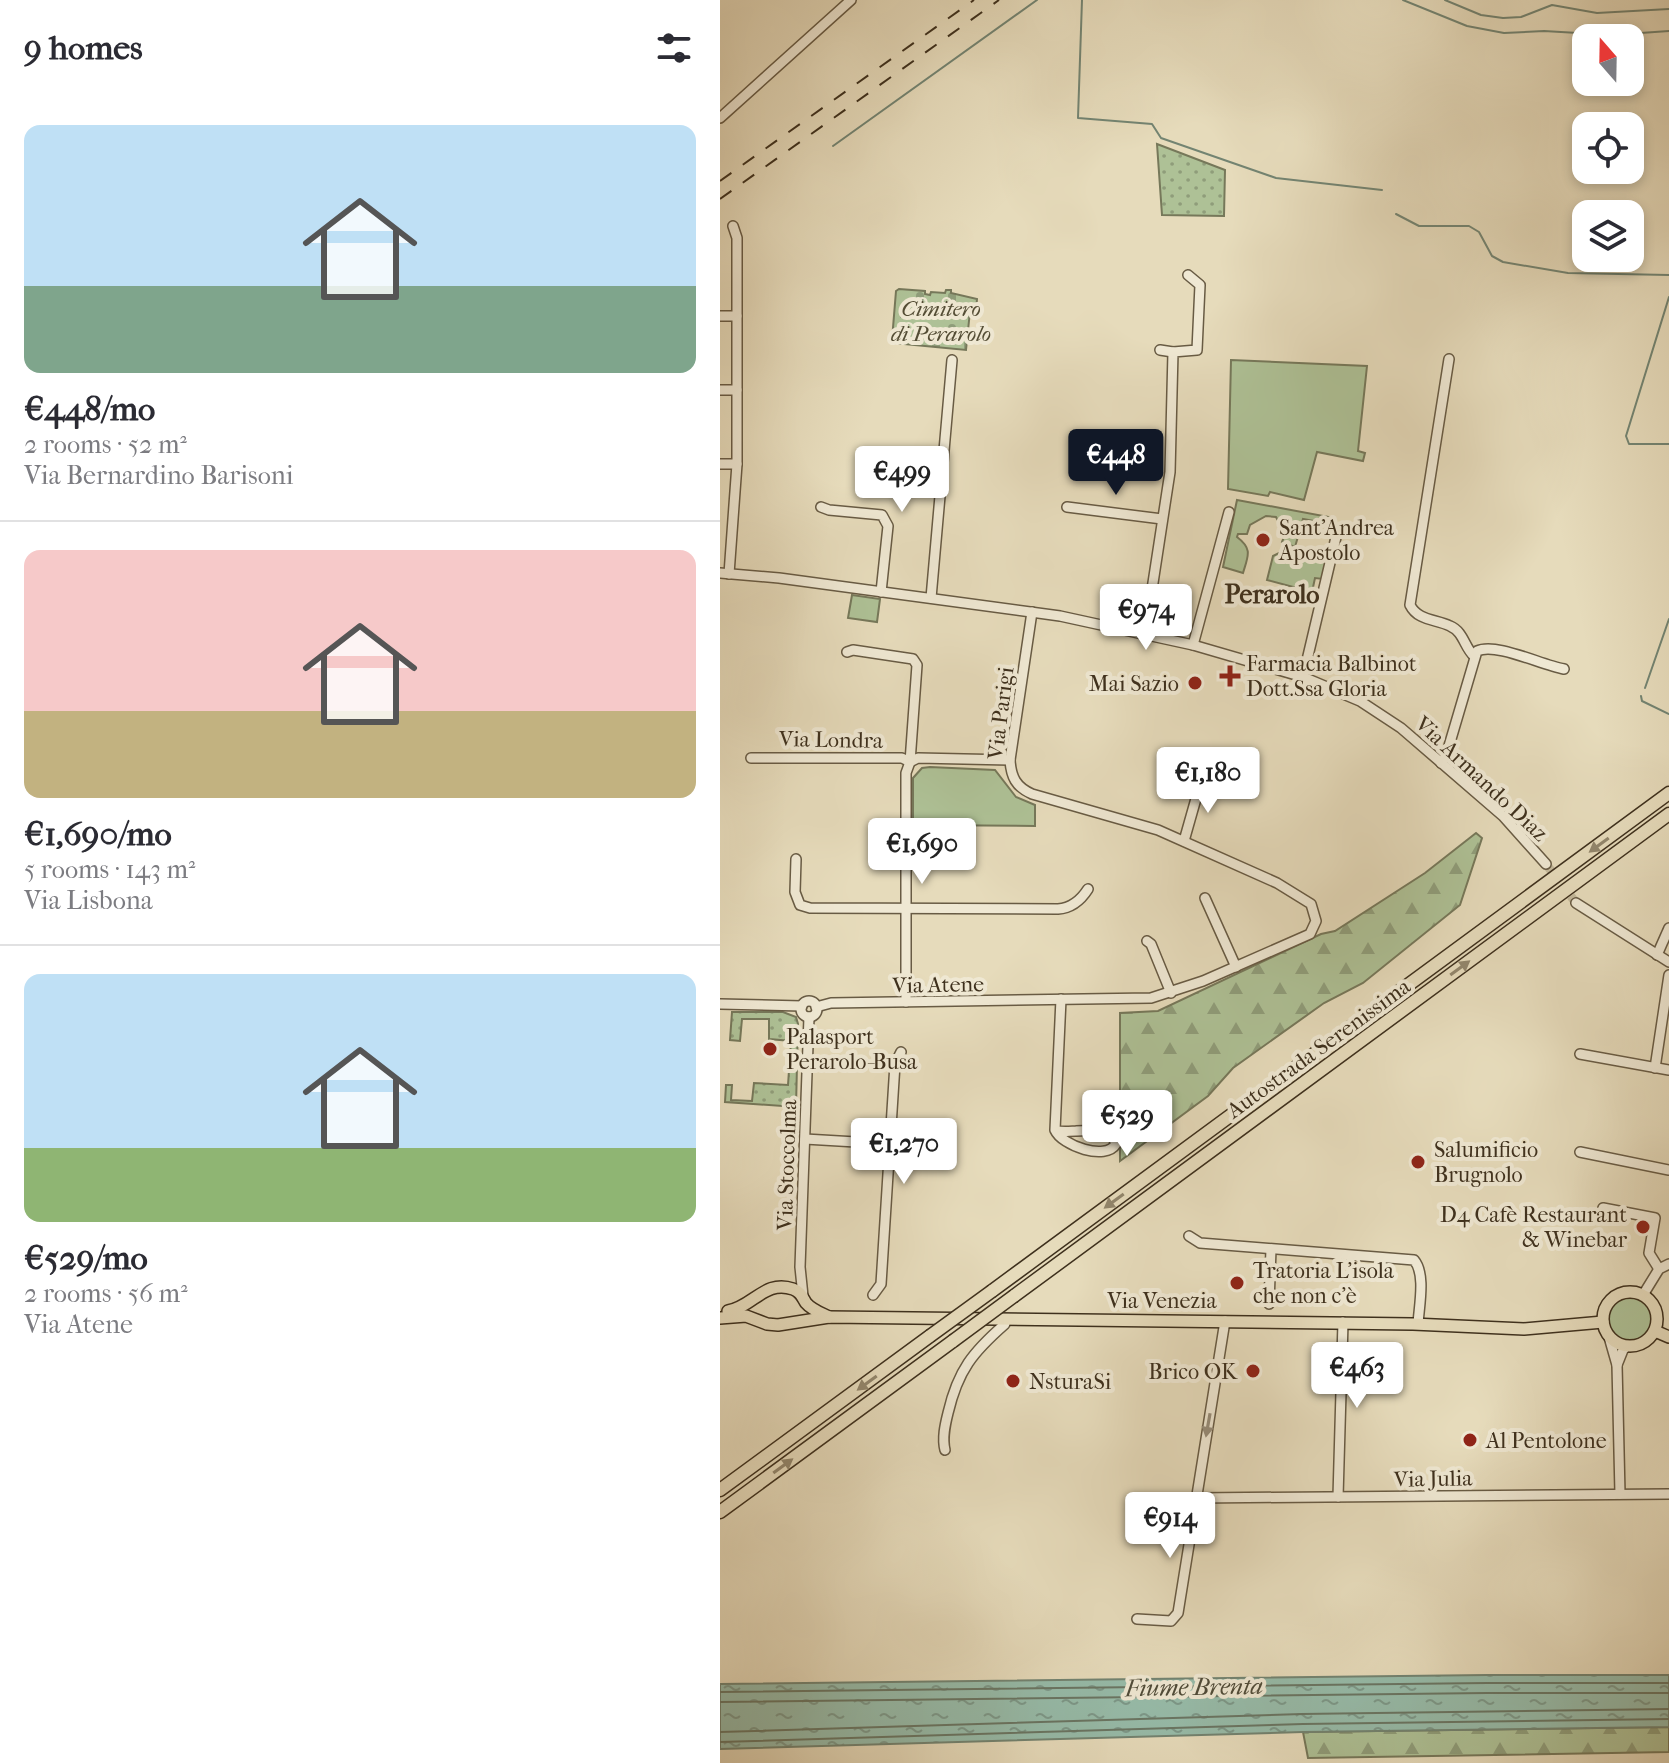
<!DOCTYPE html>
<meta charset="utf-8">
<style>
body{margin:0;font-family:"IM FELL French Canon",serif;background:#f2f2f3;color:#2b2b33;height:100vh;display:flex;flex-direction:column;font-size:30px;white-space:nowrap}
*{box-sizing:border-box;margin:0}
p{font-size:26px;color:#7c7c81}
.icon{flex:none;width:44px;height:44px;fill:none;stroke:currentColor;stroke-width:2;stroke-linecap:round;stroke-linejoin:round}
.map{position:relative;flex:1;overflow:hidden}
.sheet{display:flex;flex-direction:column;background:#fff;width:720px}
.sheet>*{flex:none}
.needle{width:52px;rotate:340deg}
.fabs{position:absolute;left:852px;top:24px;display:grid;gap:16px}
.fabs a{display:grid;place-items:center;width:72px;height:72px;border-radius:16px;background:#fff;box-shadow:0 4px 12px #0003;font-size:40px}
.price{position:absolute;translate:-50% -68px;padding:0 18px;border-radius:8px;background:#fff;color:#222;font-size:26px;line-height:52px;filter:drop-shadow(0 2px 4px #0008)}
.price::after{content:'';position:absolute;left:50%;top:48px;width:24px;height:18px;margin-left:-12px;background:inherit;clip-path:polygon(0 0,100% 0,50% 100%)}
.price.current{background:#111827;color:#fff}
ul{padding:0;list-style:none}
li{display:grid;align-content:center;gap:16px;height:424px;padding:0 24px}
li+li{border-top:2px solid #e1e1e2}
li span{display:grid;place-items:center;height:248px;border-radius:16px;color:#555}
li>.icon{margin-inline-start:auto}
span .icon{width:144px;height:144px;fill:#fffc;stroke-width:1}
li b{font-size:34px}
h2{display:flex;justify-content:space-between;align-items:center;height:96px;padding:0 24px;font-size:34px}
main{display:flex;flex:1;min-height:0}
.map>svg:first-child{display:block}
.grass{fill:url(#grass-dots);stroke:#76785a;stroke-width:2}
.forest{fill:url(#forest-firs);stroke:#76785a;stroke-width:2}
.cemetery{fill:url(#cemetery-stones);stroke:#76785a;stroke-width:2}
.green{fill:#aec196;stroke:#76785a;stroke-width:2}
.water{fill:url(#water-ripples);stroke:#738472;stroke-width:2}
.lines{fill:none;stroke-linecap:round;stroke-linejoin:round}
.shore{stroke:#6a7664;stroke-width:2}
.stream{stroke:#738472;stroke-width:2}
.minor-tunnel{stroke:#c4b99b;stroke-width:9;stroke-dasharray:9 4.5;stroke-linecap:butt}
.minor-casing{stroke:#685b44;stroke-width:12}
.major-casing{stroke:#3e301d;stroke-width:14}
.highway-casing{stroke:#3e301d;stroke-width:15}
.minor{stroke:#efe8d3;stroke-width:9}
.major{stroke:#e6dbbb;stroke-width:11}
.highway{stroke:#e6dbbb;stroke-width:12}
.rail{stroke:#3e301d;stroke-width:2;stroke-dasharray:14 14;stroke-linecap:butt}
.highway-bridge-casing{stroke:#3e301d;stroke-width:15;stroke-linecap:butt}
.highway-bridge{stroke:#e6dbbb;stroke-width:12}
.oneway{fill:#92866c}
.oneway2{fill:#968c78}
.poi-dot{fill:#8f2418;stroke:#efe8d3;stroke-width:3}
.labels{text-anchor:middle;stroke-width:8;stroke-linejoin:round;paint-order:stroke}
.park-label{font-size:22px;font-style:italic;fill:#544d35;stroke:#efe8d3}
.poi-label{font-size:22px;fill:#3e301d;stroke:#efe8d3;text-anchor:start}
.street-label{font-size:22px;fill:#3e301d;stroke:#efe8d3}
.water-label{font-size:24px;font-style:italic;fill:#504c39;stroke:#efe8d3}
.quarter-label{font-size:26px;font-weight:bold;fill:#3e301d;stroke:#efe8d3}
</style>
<main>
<section class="sheet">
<h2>9 homes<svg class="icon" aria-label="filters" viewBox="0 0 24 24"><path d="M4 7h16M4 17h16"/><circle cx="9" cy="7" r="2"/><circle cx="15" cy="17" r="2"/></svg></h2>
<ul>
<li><span style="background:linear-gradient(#bfe0f5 65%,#7fa58c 0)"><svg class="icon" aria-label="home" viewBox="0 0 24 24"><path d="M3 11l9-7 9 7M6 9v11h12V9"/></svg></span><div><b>€448/mo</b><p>2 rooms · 52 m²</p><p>Via Bernardino Barisoni</p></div></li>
<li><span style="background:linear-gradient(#f6c9c9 65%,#c2b280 0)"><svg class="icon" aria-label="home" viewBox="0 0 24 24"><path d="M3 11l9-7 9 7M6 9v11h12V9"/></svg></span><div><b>€1,690/mo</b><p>5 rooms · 143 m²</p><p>Via Lisbona</p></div></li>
<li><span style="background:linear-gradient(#bfe0f5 70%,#8fb573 0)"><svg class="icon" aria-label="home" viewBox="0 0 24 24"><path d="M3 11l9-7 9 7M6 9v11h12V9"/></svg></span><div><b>€529/mo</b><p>2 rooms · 56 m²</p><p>Via Atene</p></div></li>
</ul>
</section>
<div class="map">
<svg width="949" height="1763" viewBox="0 0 949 1763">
<defs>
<pattern id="grass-dots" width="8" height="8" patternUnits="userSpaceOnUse" patternTransform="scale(2)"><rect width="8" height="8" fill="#aec196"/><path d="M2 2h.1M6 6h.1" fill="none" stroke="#8f9d7a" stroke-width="1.8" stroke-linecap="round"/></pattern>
<pattern id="forest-firs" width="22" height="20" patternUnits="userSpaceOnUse" patternTransform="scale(2)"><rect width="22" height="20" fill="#aec196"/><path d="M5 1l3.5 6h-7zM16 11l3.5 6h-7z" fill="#8f9d7a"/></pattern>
<pattern id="cemetery-stones" width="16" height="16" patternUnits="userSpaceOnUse" patternTransform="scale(2)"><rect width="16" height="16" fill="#aec196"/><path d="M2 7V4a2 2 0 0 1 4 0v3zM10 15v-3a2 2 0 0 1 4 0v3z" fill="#8f9d7a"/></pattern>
<pattern id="water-ripples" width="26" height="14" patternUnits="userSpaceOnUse" patternTransform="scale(2)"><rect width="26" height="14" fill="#97bcaa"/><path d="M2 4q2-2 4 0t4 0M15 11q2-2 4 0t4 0" fill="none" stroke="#7d998a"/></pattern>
</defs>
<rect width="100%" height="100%" fill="#e6dbbb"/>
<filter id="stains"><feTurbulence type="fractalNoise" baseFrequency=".0025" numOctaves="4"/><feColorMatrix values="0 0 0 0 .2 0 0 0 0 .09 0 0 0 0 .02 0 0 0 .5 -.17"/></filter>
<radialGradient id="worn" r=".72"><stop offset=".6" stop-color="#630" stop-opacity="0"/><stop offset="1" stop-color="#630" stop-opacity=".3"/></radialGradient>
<g class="grass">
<polygon points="437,144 505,170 504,216 442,215"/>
<polygon points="12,1012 63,1012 76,1017 78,1024 76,1107 5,1102 6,1085 12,1085 11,1100 32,1101 34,1083 68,1085 71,1041 49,1039 49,1019 22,1019 20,1041 10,1040"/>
</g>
<g class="forest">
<polygon points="756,833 762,838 740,905 643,983 604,1003 513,1068 488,1096 400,1161 400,1013 438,1011 601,934 615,931 705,873"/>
<polygon points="949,1727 949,1752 588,1758 583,1732"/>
</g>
<polygon class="cemetery" points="179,289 205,291 205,294 210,295 211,292 225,293 226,290 231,290 231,293 257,299 256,310 250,311 246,350 174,343 172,340 176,291"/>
<g class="green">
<polygon points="511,360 647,366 638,451 645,453 643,461 597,452 584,500 550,492 548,496 508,489"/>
<path d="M517,500L609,517V524L583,519L575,547L562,542L565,534L556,517L546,516L530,525L527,534H518L517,537C533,549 528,556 523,573L503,567Z"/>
<polygon points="565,550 607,561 603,579 595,578 592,592 547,580 553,556"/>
<polygon points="132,595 160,599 157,622 128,618"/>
<polygon points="210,767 275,770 296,797 315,805 315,826 193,825 193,778 202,768"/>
<circle cx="910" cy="1319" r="22"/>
</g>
<polygon class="water" points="767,1675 949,1675 949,1727 583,1732 0,1749 0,1684"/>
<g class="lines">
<g class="shore">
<polyline points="0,1692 767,1683 949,1683"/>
<polyline points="0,1702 767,1693 949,1693"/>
<polyline points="0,1732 582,1714 949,1709"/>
<polyline points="0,1742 583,1724 949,1719"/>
</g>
<g class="stream">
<polyline points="362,0 358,118 432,124 441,138 556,178 662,190"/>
<polyline points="683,0 747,26 784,33 824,31 892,35 949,31"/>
<polyline points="725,0 761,15 783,18 801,17 832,5 877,13 949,9"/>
<polyline points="113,146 317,0"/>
<polyline points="676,214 699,226 749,226 759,232 772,256 783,262 848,273 949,275"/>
<polyline points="949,297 906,436 909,444 949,444"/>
<polyline points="925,688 949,619"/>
<polyline points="921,696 922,701 949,714"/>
</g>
<polyline class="minor-tunnel" points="826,864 856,903"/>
<defs>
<g id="minor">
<polyline points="0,118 131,0"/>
<polyline points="0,316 17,316"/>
<polyline points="440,350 453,352"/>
<path d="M729,359L690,605C698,621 716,619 730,626C744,632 744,647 754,656"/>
<polyline points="0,390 17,390"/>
<polyline points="0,464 17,464"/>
<polyline points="101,507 109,510 162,515 168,526 161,592"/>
<polyline points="347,507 442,519"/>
<polyline points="0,573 59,578 340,616 473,645 583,677 640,701 681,728 783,816 826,864"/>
<polyline points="9,574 17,464 17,238 13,226"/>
<polyline points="211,598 232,360"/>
<polyline points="425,635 450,472 453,352 477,350 480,285 468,275"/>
<polyline points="473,645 509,512"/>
<polyline points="127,652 133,650 193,659 197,665 190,762 186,773 186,1002"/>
<polyline points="583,677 617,533"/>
<polyline points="31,758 182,758 190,762 198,758 290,760"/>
<path d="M721,763L726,756L757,651C776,642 821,665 844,669"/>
<polyline points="464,841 481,781"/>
<path d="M76,859L75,892L80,905L90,908L338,909C352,908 361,900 368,889"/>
<polyline points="485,898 516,967"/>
<polyline points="856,903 949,962"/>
<polyline points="427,941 431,944 451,993"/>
<polyline points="937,955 949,928"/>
<circle cx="89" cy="1009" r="8"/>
<polyline points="0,1004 82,1006"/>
<path d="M96,1007L111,1003L431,998L483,981L590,934L596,921L591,904L557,883L438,830L312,794C296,787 291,777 290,760L312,612"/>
<polyline points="860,1054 949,1070"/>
<polyline points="935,1068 949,975"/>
<path d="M335,1130C344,1133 347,1131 356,1131C367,1130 381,1132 392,1135L396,1144C386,1161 342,1146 335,1130L341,999"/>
<polyline points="85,1139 170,1144"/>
<polyline points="860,1152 949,1170"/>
<polyline points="883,1208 935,1218 929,1253 939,1269"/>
<path d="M469,1236L480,1243L694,1260C706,1274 699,1306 698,1324"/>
<polyline points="153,1295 161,1284 175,1064 181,1052"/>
<polyline points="923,1295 939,1269 949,1264"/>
<polyline points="83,1296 80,1267 89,1017"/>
<polyline points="549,1304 551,1249"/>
<polyline points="889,1337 897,1365 900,1494"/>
<polyline points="897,1365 903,1350 907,1346"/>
<path d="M225,1450C222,1438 225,1425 228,1413C238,1370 253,1352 285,1324V1320"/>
<polyline points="618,1497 623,1322"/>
<polyline points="477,1498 949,1494"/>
<polyline points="417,1619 451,1621 458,1613 505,1321"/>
</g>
<g id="major">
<circle cx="910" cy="1319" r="27"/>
<path d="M8,1311C33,1307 45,1279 73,1289C81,1292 82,1297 86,1303C92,1310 101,1313 109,1317"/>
<polyline points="0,1318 26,1316 47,1324 58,1325 109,1317 693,1324 804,1329 883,1322"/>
<polyline points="935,1331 949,1337"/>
</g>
<g id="highway">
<polyline points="272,1291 949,793"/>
<polyline points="294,1296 949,814"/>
<polyline points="0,1490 210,1336"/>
<polyline points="0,1512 233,1341"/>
</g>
</defs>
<use href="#minor" class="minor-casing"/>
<use href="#major" class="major-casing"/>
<use href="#highway" class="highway-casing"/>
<use href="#minor" class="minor"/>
<use href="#major" class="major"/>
<use href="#highway" class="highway"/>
<g class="rail">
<polyline points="0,181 254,0"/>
<polyline points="0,199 279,0"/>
</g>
<defs>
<g id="highway-bridge">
<polyline points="210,1336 272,1291"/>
<polyline points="233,1341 294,1296"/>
</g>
</defs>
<use href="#highway-bridge" class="highway-bridge-casing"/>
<use href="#highway-bridge" class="highway-bridge"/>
</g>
<defs><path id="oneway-solid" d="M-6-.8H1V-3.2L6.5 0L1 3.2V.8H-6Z" transform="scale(2)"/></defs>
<g class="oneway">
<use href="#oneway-solid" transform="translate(879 845) rotate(144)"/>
<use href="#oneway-solid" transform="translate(740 968) rotate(-36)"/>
<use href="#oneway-solid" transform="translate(394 1201) rotate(144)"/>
<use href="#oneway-solid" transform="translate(147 1383) rotate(144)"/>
<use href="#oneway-solid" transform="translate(63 1466) rotate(-36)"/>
</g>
<use class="oneway2" href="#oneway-solid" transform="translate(488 1425) rotate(100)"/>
<g class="poi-dot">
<circle cx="543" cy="540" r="8"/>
<path d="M506 664h8v8h8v8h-8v8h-8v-8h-8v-8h8z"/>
<circle cx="475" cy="683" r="8"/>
<circle cx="50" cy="1049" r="8"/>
<circle cx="698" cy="1162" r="8"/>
<circle cx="923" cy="1227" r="8"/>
<circle cx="517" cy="1283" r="8"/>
<circle cx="533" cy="1371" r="8"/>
<circle cx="293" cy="1381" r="8"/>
<circle cx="750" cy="1440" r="8"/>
</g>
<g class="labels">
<g class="park-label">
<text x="221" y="316">Cimitero<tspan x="221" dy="25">di Perarolo</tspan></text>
</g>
<g class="poi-label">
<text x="559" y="535">Sant'Andrea<tspan x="559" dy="25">Apostolo</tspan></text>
<text x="526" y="671">Farmacia Balbinot<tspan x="526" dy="25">Dott.Ssa Gloria</tspan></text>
<text x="459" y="691" text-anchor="end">Mai Sazio</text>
<text x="66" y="1044">Palasport<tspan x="66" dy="25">Perarolo-Busa</tspan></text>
<text x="714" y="1157">Salumificio<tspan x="714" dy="25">Brugnolo</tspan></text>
<text x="907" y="1222" text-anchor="end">D4 Cafè Restaurant<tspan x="907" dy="25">&amp; Winebar</tspan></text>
<text x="533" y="1278">Tratoria L'isola<tspan x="533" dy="25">che non c'è</tspan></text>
<text x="517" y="1379" text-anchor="end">Brico OK</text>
<text x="309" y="1389">NsturaSi</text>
<text x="766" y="1448">Al Pentolone</text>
</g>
<g class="street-label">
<text transform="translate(280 713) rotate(-83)" y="8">Via Parigi</text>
<text transform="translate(111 739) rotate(1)" y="8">Via Londra</text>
<text transform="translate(762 778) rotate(43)" y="8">Via Armando Diaz</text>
<text transform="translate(218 984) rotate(-1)" y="8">Via Atene</text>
<text transform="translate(598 1048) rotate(-36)" y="8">Autostrada Serenissima</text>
<text transform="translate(66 1165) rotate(-88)" y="8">Via Stoccolma</text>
<text x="442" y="1308">Via Venezia</text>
<text transform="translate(713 1478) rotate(-1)" y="8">Via Julia</text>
</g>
<g class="water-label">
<text transform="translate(474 1687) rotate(-1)" y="8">Fiume Brenta</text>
</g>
<g class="quarter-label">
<text x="552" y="603">Perarolo</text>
</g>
</g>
<rect width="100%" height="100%" filter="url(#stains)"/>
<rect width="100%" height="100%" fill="url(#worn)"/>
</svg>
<div class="fabs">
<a><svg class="needle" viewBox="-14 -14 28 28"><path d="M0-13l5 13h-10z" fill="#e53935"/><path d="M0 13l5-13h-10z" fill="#7c7c81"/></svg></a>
<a><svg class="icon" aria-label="locate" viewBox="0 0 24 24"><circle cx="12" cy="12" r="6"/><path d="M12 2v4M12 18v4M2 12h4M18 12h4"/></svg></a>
<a><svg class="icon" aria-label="layers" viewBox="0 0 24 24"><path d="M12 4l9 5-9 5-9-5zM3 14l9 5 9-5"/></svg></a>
</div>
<b class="price current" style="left:396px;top:497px">€448</b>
<b class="price" style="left:182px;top:514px">€499</b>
<b class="price" style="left:426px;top:652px">€974</b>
<b class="price" style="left:488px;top:815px">€1,180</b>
<b class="price" style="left:202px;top:886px">€1,690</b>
<b class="price" style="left:407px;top:1158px">€529</b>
<b class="price" style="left:184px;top:1186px">€1,270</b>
<b class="price" style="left:637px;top:1410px">€463</b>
<b class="price" style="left:450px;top:1560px">€914</b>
</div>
</main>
